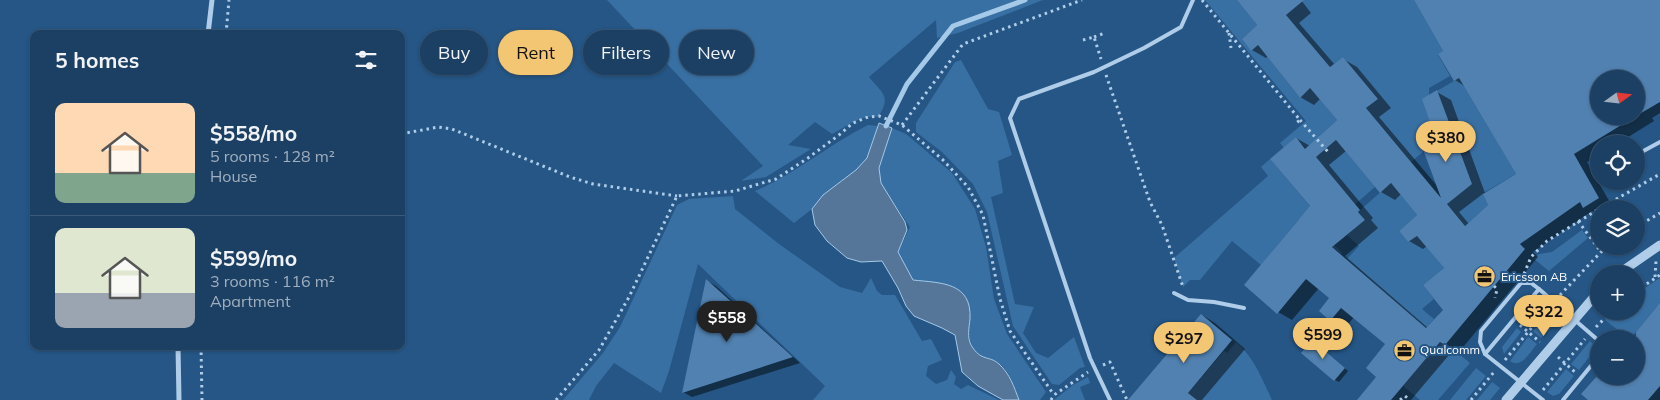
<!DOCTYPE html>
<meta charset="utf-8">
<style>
body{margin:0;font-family:Mulish,sans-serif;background:#294b6d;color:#f1f3f6;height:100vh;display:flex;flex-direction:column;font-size:19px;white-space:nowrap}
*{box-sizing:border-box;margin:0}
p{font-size:16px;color:#a0afbf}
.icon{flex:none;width:28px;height:28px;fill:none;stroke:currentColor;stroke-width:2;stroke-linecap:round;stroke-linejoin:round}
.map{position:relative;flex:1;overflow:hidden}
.side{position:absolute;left:30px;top:30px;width:375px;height:320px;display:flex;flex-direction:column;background:#1c4064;border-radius:10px;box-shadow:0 1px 4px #0004,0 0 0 1px #3a5978}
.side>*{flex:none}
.top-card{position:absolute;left:420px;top:30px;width:475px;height:45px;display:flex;gap:10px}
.needle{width:32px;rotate:75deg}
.controls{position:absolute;left:1590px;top:70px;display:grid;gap:10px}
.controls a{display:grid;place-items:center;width:55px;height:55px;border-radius:50%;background:#1c4064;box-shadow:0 1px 4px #0004,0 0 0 1px #3a5978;font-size:25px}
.price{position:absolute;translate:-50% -42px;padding:0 11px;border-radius:18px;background:#f3c673;color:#111;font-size:16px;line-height:32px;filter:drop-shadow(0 1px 2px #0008)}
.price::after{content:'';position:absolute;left:50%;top:30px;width:15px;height:11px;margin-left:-8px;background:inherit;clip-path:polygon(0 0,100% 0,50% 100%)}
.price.active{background:#222;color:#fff}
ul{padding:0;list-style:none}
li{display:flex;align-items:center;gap:15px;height:125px;padding:0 25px}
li+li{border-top:1px solid #3a5978}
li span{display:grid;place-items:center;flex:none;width:140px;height:100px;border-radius:10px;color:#555}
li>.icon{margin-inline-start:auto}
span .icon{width:60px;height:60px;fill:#fffc;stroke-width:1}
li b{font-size:21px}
h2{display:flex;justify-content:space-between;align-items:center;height:60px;padding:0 25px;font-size:21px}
.pill{padding:0 18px;border-radius:22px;background:#1c4064;box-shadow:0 1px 4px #0004,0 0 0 1px #3a5978;font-size:18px;line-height:45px}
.pill.active{background:#f3c673;color:#111}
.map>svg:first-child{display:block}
.green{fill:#3970a3}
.water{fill:#557698;stroke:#a4c9e9}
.shadow{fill:#0007;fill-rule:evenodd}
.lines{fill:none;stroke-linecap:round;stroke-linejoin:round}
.stream{stroke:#a4c9e9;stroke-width:5}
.building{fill:#5181b0;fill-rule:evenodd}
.path{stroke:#afcde9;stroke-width:3;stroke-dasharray:2.5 4;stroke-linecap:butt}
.service{stroke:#afcde9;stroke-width:4}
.minor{stroke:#afcde9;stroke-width:5}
.tertiary{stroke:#afcde9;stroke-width:9}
.labels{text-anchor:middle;stroke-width:4;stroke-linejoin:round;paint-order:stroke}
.poi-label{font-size:12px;fill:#fff;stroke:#255686;text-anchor:start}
</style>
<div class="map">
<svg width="1660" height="400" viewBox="0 0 1660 400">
<rect width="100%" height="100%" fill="#255686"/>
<g class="green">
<path d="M607,0H1043L958,33L937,38L936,20L869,77C882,93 892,96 878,117C862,114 846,127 832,134L815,122L788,145L811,149L766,177L741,181L763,166Z"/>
<polygon points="1205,0 1237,0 1257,25 1242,39 1251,51 1258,45 1299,97 1310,88 1337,120 1319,136 1328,147 1336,140 1375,187 1353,206 1296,137 1284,148 1280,143 1306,121"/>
<polygon points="1295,0 1414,0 1443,51 1438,55 1450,76 1429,88 1430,122 1417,133 1424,151 1411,162 1366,108 1378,99 1343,57 1330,67 1286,15"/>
<polygon points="961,60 988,109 999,112 1012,155 998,161 1003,193 991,197 1015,304 1034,307 1023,333 1036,353 1048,358 1074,337 1085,367 1080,368 1059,385 1052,384 1013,326 987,212 973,184 942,152 916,132 916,123 955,62"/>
<polygon points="1459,78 1516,174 1483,193 1488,205 1465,226 1447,204 1437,91"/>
<path d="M868,125L878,126L867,158L856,170L823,195L812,209L794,223L755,191C796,174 829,144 868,125Z"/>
<path d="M892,128L906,134L952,173L975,209L986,247L994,299L1007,334L1046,392L1040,400H1019C1014,387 1010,370 997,362C993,360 986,360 982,357C968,349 968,332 970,318L935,282L913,280L898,252L910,227L880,183L879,168Z"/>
<polygon points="1270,159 1329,229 1324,235 1342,253 1341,254 1299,219 1261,265 1232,241 1200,280 1190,280 1183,287 1174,258 1268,176 1261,167"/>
<polygon points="1391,183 1417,215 1399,231 1408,242 1417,236 1444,268 1423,285 1434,299 1422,309 1434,319 1426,328 1347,259 1359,246 1347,235 1365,220 1358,212"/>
<polygon points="733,196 735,209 779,244 840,287 862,293 871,278 877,291 882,295 895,295 922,341 931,339 942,360 928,366 926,376 936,384 947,380 951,370 956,377 954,384 961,389 968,385 999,400 813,400 825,386 698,264 669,371 661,393 614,363 596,386 589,400 563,400 603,353 620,327 677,205 689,199"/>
<polygon points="1582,230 1588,238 1549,271 1534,259 1539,254 1552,252"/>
<polygon points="1660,278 1660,311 1656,308 1630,339 1605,320 1615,311 1636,311 1636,294"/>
<polygon points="1540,304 1544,305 1526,326 1522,323 1536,305"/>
<polygon points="1551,309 1555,313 1555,323 1541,338 1533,331"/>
<polygon points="1517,328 1521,332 1504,354 1502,347"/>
<path d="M1528,337L1537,344C1529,353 1522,369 1510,361Z"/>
<polygon points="1590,341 1594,345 1594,351 1579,370 1571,364"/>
<path d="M1236,342C1254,357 1262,379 1272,400H1197L1188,393L1224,351L1227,353Z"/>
<polygon points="1440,342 1444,345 1446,343 1470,363 1438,400 1420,400 1403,386"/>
<polygon points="1476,368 1486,376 1466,400 1450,400"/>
<polygon points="1566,369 1574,376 1559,394 1553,396 1547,392"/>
<polygon points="1088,377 1090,383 1080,387 1085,400 1054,400 1073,385"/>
<polygon points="1492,382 1500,388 1490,400 1477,400"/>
</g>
<path class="water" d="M879,123L892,128L879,168L881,183L905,222L907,230L898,252L913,280C941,283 972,282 970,319C969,328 967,337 971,345C981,362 989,355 999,364C1010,374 1014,387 1019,400H1003L978,386L962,372L955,335L942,328L914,316L906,306L898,288L882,261L861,262L847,258L827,241L815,225L812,209L823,195L856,170L867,158Z"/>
<g class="shadow">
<path d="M1239,0H1301L1311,13L1299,23L1335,65L1343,59L1357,67L1391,108L1379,117L1438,187L1432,122L1437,92L1451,100L1485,193L1518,175L1466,87L1455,80L1445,51L1416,0H1660V113L1652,118L1654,121L1617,144H1599V155L1587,162L1612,206L1607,209H1599L1598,215L1592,211L1533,252L1538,257L1459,352L1454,349L1411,400H1358L1378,377L1386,344L1354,317L1345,328L1331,320L1320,311L1331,298L1319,288L1292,320L1278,312L1312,206L1296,138L1310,146L1339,120L1321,98L1314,105L1300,97L1268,56L1266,58L1252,50L1259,25ZM1599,79H1636V116H1599ZM1346,151L1381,192L1395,200L1401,194L1419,215L1409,241L1423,249L1427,246L1445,268L1444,310L1428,328L1345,256L1378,228L1371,220L1373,218L1329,165ZM1484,193L1490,206L1469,224L1459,212Z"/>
<polygon points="707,281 716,286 800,363 692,397 683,392"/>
<polygon points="1656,309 1660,311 1660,400 1590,400 1598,376 1611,384 1636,376 1636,339 1632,339"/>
<polygon points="1202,315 1215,323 1245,349 1202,400 1135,400"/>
<polygon points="1312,341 1348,371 1339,382 1335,380"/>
</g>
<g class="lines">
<polyline class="stream" points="886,126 907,84 953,26 1025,0"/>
</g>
<g class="building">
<path d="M1237,0H1304L1286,15L1330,67L1343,57L1378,99L1366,108L1441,198L1417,133L1430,122L1422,99L1437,90L1472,184L1447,204L1465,226L1488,205L1483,194L1516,174L1459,78L1454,81L1438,54L1443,51L1414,0H1660V102L1636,116V79H1599V116H1636L1574,154L1599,198L1583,208L1580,202L1520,244L1525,249L1445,345L1440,342L1391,400H1357L1376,377L1366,368L1385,344L1341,308L1330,321L1319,311L1329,298L1306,279L1277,314L1244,285L1310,206L1270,159L1296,137L1305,149L1337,120L1310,88L1300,98L1258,45L1251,51L1242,39L1257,25ZM1336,140L1380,193L1391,183L1417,215L1399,231L1408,242L1417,236L1444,268L1423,285L1443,310L1426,328L1332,247L1365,220L1358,212L1360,210L1316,157Z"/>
<polygon points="706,279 793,357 682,393"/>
<polygon points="1660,303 1660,386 1648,400 1588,400 1581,394 1598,375 1609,384 1615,376 1636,376 1636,332"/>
<polygon points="1201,314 1232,340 1188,393 1197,400 1128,400"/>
<polygon points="1312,340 1345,368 1334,381 1301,353"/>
</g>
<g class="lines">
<g class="path">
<polyline points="1202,0 1300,120 1295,124"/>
<polyline points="1229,33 1231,48"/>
<polyline points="226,34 229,0"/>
<polyline points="1094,37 1105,33"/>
<polyline points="1083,40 1094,37 1101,59"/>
<polyline points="1106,75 1150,202 1162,225 1183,287"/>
<polyline points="1300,120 1329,153"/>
<polyline points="902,125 963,44 1082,0"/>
<polyline points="401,134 438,127 452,129 570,177 593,184 677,196"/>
<polyline points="1599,209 1660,174"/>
<polyline points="1578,221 1601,252"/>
<polyline points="1636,227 1660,213"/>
<polyline points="1524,274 1531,257 1547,241 1599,209"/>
<polyline points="1655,277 1656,261"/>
<polyline points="1494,286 1497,289 1495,298"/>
<polyline points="1636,291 1660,275"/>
<polyline points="1560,295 1601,252 1609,246"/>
<polyline points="1520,325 1540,342"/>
<polyline points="1596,327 1612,311"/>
<polyline points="201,346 202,400"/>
<polyline points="1558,357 1576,373"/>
<polyline points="1505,360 1547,309"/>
<polyline points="1103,365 1110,362 1127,400"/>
<polyline points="1543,390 1585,339"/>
<polyline points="556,400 599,350 629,297 677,196 735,191 776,179 808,158 839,135 853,123 868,117 879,116 902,125 943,160 968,187 983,215 1000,299 1010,331 1054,395"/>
<polyline points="1051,400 1054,395 1088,372"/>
<polyline points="1400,400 1405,396 1410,400"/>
<polyline points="1471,400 1494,372"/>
</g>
<g class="service">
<polyline points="1636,155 1660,142"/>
<polyline points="1174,293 1188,300 1214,302 1244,308"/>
<polyline points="1485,354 1539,289"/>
<polyline points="1110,400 1090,358 1010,118 1019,99 1094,72 1144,48 1181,27 1193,0"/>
<polyline points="1543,400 1485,354 1480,342 1481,331 1521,283 1531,283 1539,289 1599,341"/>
<polyline points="1563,400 1599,356"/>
</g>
<g class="minor">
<polyline points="208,34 212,0"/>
<polyline points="178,346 179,400"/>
</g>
<g class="tertiary">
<polyline points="1618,274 1660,245"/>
<polyline points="1506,400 1599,291"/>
</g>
</g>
<defs>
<symbol id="office-disc" viewBox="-11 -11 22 22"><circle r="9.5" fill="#f3c673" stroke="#255686"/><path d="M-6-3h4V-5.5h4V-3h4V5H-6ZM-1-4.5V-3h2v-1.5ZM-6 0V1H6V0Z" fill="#111"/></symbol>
</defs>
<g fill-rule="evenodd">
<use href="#office-disc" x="1472" y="264" width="25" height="25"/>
<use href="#office-disc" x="1392" y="338" width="25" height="25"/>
</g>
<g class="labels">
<g class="poi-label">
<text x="1501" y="281">Ericsson AB</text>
<text x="1420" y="354">Qualcomm</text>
</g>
</g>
</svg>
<div class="controls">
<a><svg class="needle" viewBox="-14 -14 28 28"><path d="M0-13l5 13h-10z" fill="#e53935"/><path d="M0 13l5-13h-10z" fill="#a0afbf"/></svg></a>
<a><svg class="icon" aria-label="locate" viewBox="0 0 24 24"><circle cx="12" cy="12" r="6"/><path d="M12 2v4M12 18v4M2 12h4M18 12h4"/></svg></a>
<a><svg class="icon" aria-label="layers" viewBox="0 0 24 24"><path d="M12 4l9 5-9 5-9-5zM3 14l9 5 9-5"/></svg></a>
<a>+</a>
<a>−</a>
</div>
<b class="price" style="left:1446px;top:163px">$380</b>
<b class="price" style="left:1544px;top:337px">$322</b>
<b class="price active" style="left:727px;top:343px">$558</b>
<b class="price" style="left:1323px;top:360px">$599</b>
<b class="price" style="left:1184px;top:364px">$297</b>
<div class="top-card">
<a class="pill">Buy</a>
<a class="pill active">Rent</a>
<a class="pill">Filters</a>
<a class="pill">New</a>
</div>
<section class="side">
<h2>5 homes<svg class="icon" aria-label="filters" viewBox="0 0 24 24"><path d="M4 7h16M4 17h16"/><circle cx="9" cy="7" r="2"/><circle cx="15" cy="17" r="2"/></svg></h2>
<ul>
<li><span style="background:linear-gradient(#ffd9b3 70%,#7fa58c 0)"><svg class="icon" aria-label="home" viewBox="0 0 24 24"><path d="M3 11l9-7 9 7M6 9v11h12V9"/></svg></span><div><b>$558/mo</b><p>5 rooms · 128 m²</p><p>House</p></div></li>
<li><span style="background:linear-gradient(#dfe7d0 65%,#9aa5b1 0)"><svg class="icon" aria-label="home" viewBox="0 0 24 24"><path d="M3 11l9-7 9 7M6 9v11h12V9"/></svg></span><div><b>$599/mo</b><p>3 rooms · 116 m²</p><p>Apartment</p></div></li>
</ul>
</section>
</div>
